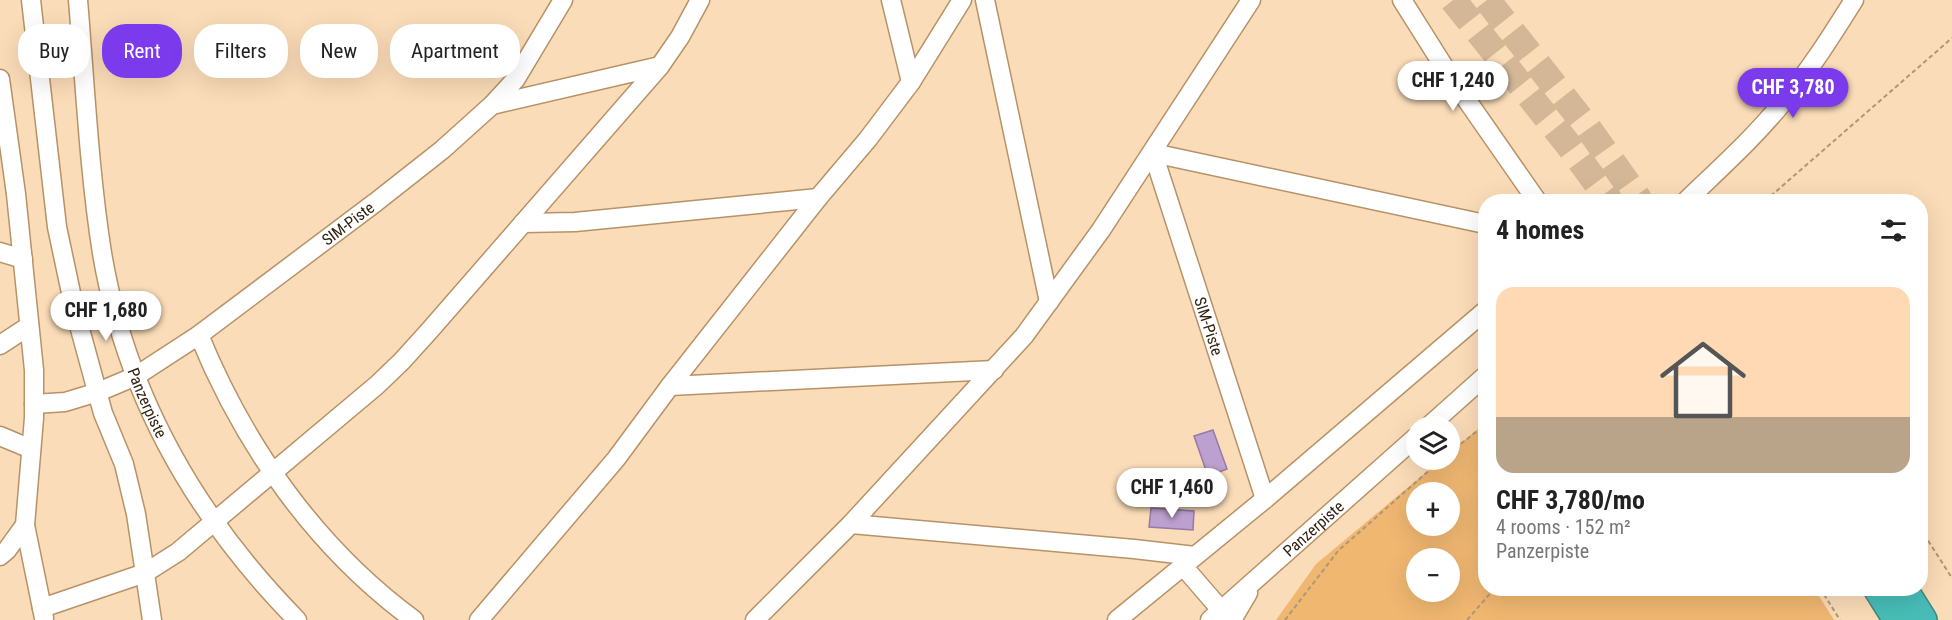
<!DOCTYPE html>
<meta charset="utf-8">
<style>
body{margin:0;font-family:"Roboto Condensed",sans-serif;background:#f2f2f2;color:#222;height:100vh;display:flex;flex-direction:column;font-size:22px;white-space:nowrap}
*{box-sizing:border-box;margin:0}
p{font-size:20px;color:#767676}
.icon{flex:none;width:33px;height:33px;fill:none;stroke:currentColor;stroke-width:2;stroke-linecap:round;stroke-linejoin:round}
.map{position:relative;flex:1;overflow:hidden}
.side{position:absolute;left:1478px;top:194px;width:450px;height:402px;display:flex;flex-direction:column;background:#fff;border-radius:24px;box-shadow:0 6px 24px #0002}
.side>*{flex:none}
.guide{position:absolute;left:18px;top:24px;width:570px;height:54px;display:flex;gap:12px}
.buttons{position:absolute;left:1406px;top:416px;display:grid;gap:12px}
.buttons a{display:grid;place-items:center;width:54px;height:54px;border-radius:50%;background:#fff;box-shadow:0 6px 24px #0002;font-size:30px}
.price{position:absolute;translate:-50% -51px;padding:0 14px;border-radius:21px;background:#fff;color:#222;font-size:20px;line-height:39px;filter:drop-shadow(0 2px 3px #0008)}
.price::after{content:'';position:absolute;left:50%;top:36px;width:18px;height:14px;margin-left:-9px;background:inherit;clip-path:polygon(0 0,100% 0,50% 100%)}
.price.current{background:#7c3aed;color:#fff}
ul{padding:0;list-style:none}
li{display:grid;align-content:center;gap:12px;height:318px;padding:0 18px}
li span{display:grid;place-items:center;height:186px;border-radius:18px;color:#555}
li>.icon{margin-inline-start:auto}
span .icon{width:108px;height:108px;fill:#fffc;stroke-width:1}
li b{font-size:26px}
h2{display:flex;justify-content:space-between;align-items:center;height:72px;padding:0 18px;font-size:26px}
.tag{padding:0 21px;border-radius:24px;background:#fff;box-shadow:0 6px 24px #0002;font-size:21px;line-height:54px}
.tag.current{background:#7c3aed;color:#fff}
.map>svg:first-child{display:block}
.green{fill:#f0b771;fill-rule:evenodd}
.building{fill:#bca0d0;stroke:#957aa8;stroke-width:1.5}
.lines{fill:none;stroke-linecap:round;stroke-linejoin:round}
.highway-tunnel{stroke:#d3b797;stroke-width:27;stroke-dasharray:27 14;stroke-linecap:butt}
.minor-casing{stroke:#b79267;stroke-width:21}
.highway-casing{stroke:#40877d;stroke-width:30}
.path{stroke:#af9679;stroke-width:2;stroke-dasharray:4.5 3;stroke-linecap:butt}
.minor{stroke:#fff;stroke-width:18}
.highway{stroke:#48bdb7;stroke-width:27}
.labels{text-anchor:middle;stroke-width:4.5;stroke-linejoin:round;paint-order:stroke}
.street-label{font-size:16px;fill:#312311;stroke:#fff}
</style>
<div class="map">
<svg width="1952" height="620" viewBox="0 0 1952 620">
<rect width="100%" height="100%" fill="#fbdcb8"/>
<path class="green" d="M1485,423V588H1814L1834,620H1276L1316,564L1442,459H1449V453ZM1416,492H1449V525H1416ZM1416,558H1449V591H1416Z"/>
<g class="building">
<polygon points="1213,430 1227,469 1208,476 1194,436"/>
<polygon points="1151,508 1194,511 1193,530 1149,527"/>
</g>
<g class="lines">
<g class="highway-tunnel">
<polyline points="1453,0 1567,143 1610,201"/>
<polyline points="1487,0 1588,128 1640,201"/>
</g>
<defs>
<g id="minor">
<polyline points="31,0 57,227 74,307 103,413 124,464 136,514 152,620"/>
<path id="s1" d="M78,0C85,83 89,171 102,253C126,396 196,517 297,620"/>
<polyline points="891,0 911,82"/>
<polyline points="985,0 1049,302"/>
<polyline points="1402,0 1448,73 1537,201"/>
<polyline points="0,79 16,194 34,370 34,418 25,525 7,550 0,556"/>
<polyline points="492,105 660,66"/>
<path id="s2" d="M1153,153L1265,499"/>
<polyline points="1153,153 1485,224"/>
<path d="M1686,201C1719,169 1754,138 1783,102C1810,70 1832,35 1854,0"/>
<polyline points="523,223 575,222 818,198"/>
<polyline points="0,252 23,259"/>
<path d="M199,335C245,447 316,548 414,620"/>
<polyline points="0,345 29,326"/>
<polyline points="670,386 994,370"/>
<path id="s3" d="M34,404L65,402L98,392L136,376L199,335L376,202L442,150L492,105L515,80L563,0"/>
<polyline points="1429,426 1485,376"/>
<polyline points="0,436 31,449"/>
<polyline points="851,524 1134,549 1195,556"/>
<polyline points="25,525 44,618"/>
<polyline points="1183,566 1221,610"/>
<polyline points="42,608 145,573 178,552 377,385 402,361 430,330 660,66 680,37 700,0"/>
<polyline points="479,620 616,459 670,386 818,198 868,139 911,82 962,0"/>
<polyline points="755,620 851,524 1024,336 1101,230 1251,0"/>
<polyline points="1117,620 1265,499 1485,311"/>
<path id="s4" d="M1210,620L1416,437"/>
<polyline points="1232,620 1248,593"/>
</g>
<g id="highway">
<polyline points="1877,588 1897,620"/>
<polyline points="1903,588 1923,620"/>
</g>
</defs>
<use href="#minor" class="minor-casing"/>
<use href="#highway" class="highway-casing"/>
<g class="path">
<polyline points="1765,201 1952,38"/>
<polyline points="1449,453 1485,425"/>
<polyline points="1920,528 1952,578"/>
<polyline points="1820,588 1840,620"/>
<polyline points="1285,620 1338,551 1442,459"/>
<polyline points="1467,620 1495,588"/>
</g>
<use href="#minor" class="minor"/>
<use href="#highway" class="highway"/>
</g>
<g class="labels">
<g class="street-label">
<text dy="6" stroke="none"><textPath href="#s3" startOffset="368">SIM-Piste</textPath></text>
<text dy="6" stroke="none"><textPath href="#s2" startOffset="182">SIM-Piste</textPath></text>
<text dy="6" stroke="none"><textPath href="#s1" startOffset="411">Panzerpiste</textPath></text>
<text dy="6" stroke="none"><textPath href="#s4" startOffset="138">Panzerpiste</textPath></text>
</g>
</g>
</svg>
<div class="buttons">
<a><svg class="icon" aria-label="layers" viewBox="0 0 24 24"><path d="M12 4l9 5-9 5-9-5zM3 14l9 5 9-5"/></svg></a>
<a>+</a>
<a>−</a>
</div>
<b class="price" style="left:1453px;top:112px">CHF 1,240</b>
<b class="price current" style="left:1793px;top:119px">CHF 3,780</b>
<b class="price" style="left:106px;top:342px">CHF 1,680</b>
<b class="price" style="left:1172px;top:519px">CHF 1,460</b>
<div class="guide">
<a class="tag">Buy</a>
<a class="tag current">Rent</a>
<a class="tag">Filters</a>
<a class="tag">New</a>
<a class="tag">Apartment</a>
</div>
<section class="side">
<h2>4 homes<svg class="icon" aria-label="filters" viewBox="0 0 24 24"><path d="M4 7h16M4 17h16"/><circle cx="9" cy="7" r="2"/><circle cx="15" cy="17" r="2"/></svg></h2>
<ul>
<li><span style="background:linear-gradient(#ffd9b3 70%,#b9a48a 0)"><svg class="icon" aria-label="home" viewBox="0 0 24 24"><path d="M3 11l9-7 9 7M6 9v11h12V9"/></svg></span><div><b>CHF 3,780/mo</b><p>4 rooms · 152 m²</p><p>Panzerpiste</p></div></li>
</ul>
</section>
</div>
